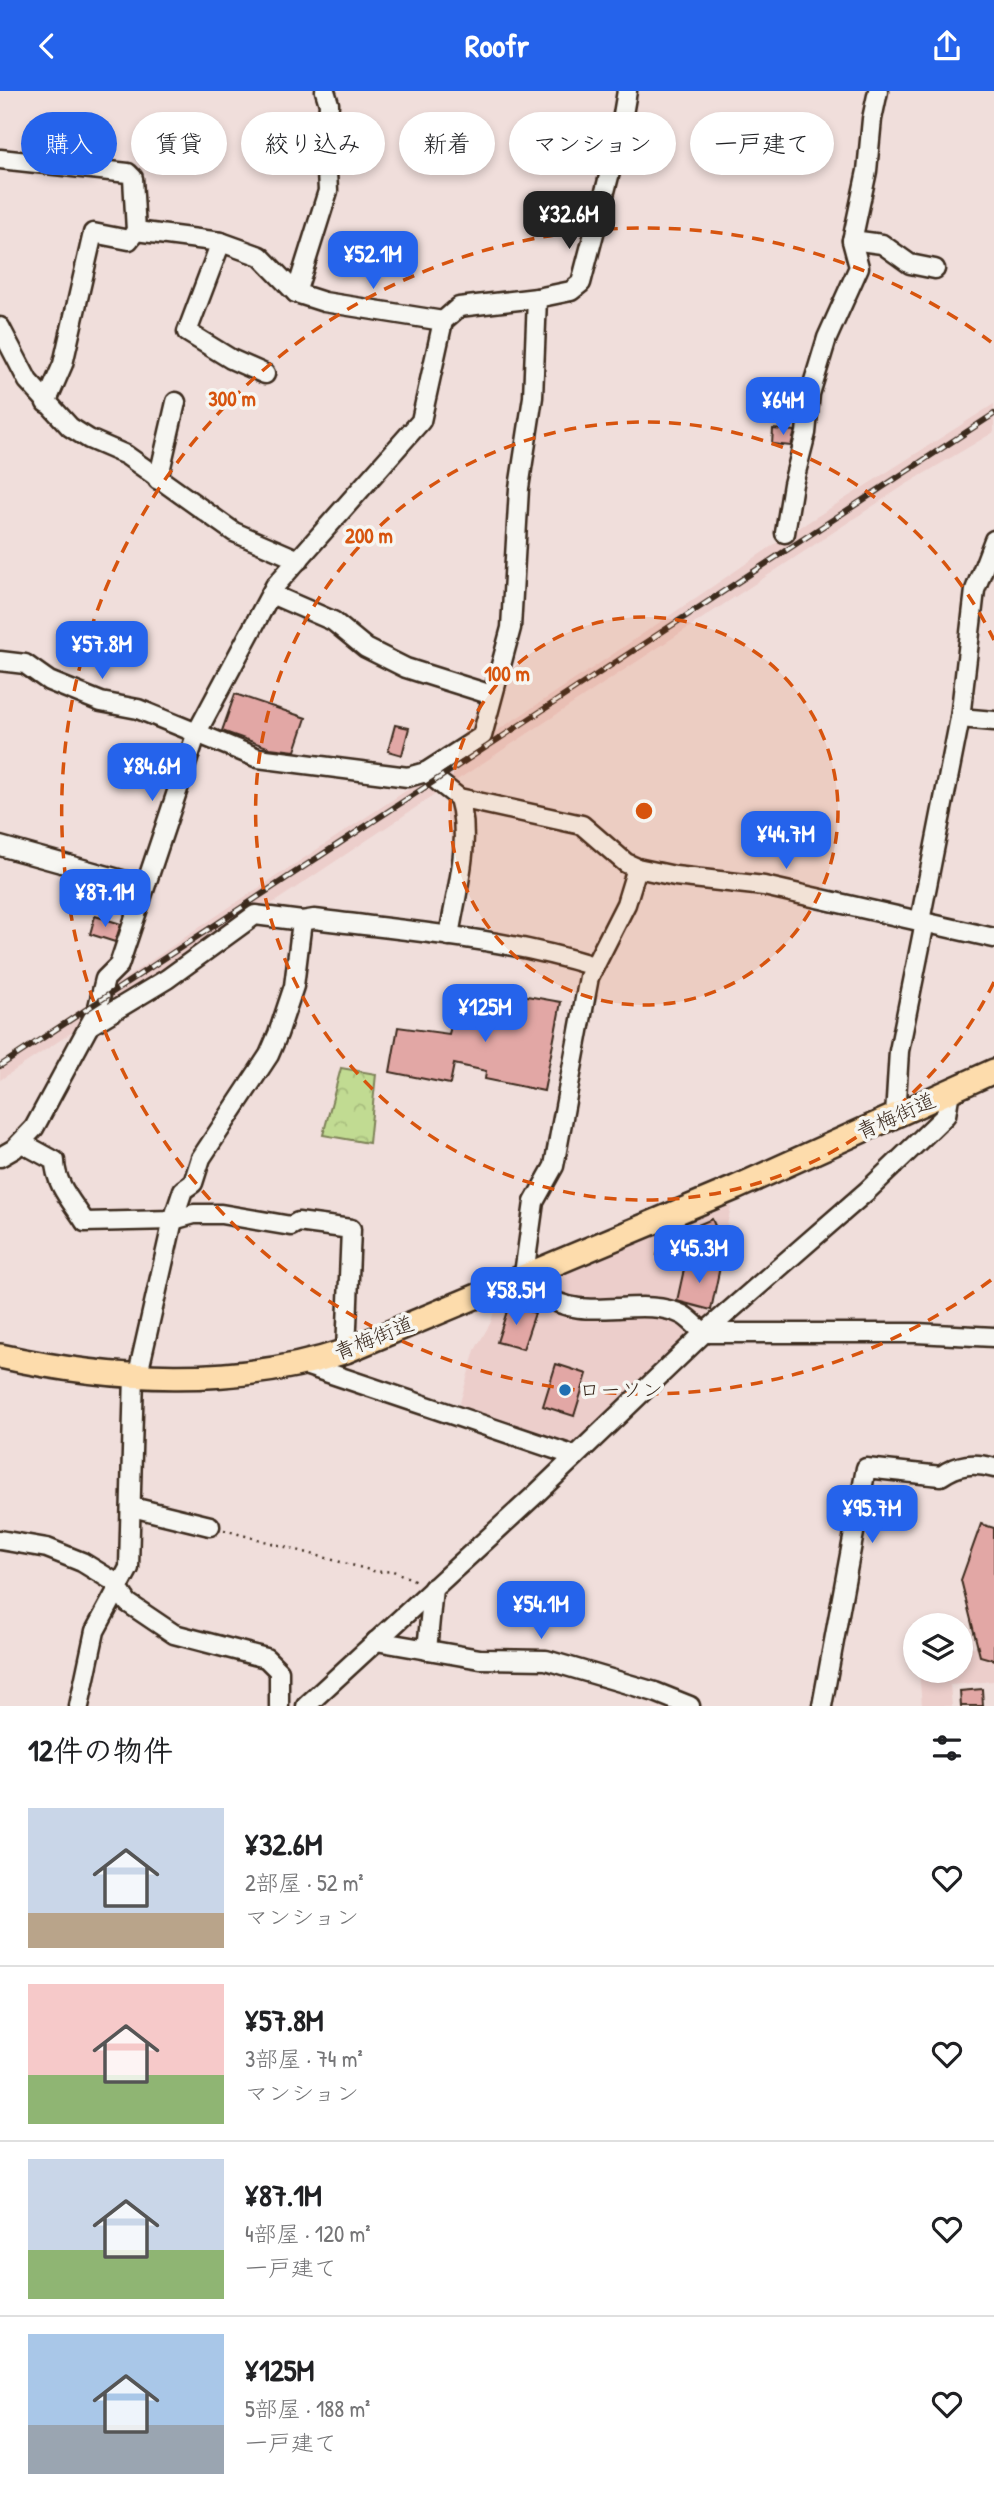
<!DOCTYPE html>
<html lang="ja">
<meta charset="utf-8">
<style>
body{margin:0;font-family:"Patrick Hand","Klee One",sans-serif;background:#f6f6f6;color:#202124;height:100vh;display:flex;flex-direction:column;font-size:26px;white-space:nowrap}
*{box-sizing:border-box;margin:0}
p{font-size:23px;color:#757577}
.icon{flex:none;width:38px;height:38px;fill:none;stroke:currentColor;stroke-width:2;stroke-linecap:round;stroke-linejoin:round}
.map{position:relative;height:1615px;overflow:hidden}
.drawer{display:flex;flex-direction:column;background:#fff;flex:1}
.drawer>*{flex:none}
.top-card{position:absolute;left:21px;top:21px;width:952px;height:63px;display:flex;gap:14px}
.tools{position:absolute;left:903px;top:1522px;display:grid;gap:14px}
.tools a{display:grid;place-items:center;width:70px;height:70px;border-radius:50%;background:#fff;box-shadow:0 4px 10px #0003;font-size:35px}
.price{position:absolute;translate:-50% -60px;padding:0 16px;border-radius:14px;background:#2563eb;color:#fff;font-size:23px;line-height:46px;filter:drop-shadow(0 2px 4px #0008)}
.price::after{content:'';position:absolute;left:50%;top:42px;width:21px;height:16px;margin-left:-10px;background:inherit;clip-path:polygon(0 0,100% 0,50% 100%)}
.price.on{background:#222;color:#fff}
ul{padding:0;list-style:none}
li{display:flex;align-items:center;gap:21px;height:175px;padding:0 28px}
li+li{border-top:2px solid #e0e0e0}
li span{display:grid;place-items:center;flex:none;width:196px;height:140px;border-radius:0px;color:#555}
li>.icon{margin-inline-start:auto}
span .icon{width:84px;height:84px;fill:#fffc;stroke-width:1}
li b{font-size:30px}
h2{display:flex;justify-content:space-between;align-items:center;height:84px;padding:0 28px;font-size:30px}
.tag{padding:0 24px;border-radius:32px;background:#fff;box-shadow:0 4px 10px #0003;font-size:24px;line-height:63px}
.tag.on{background:#2563eb;color:#fff}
header{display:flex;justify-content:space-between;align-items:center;height:91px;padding:0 28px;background:#2563eb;color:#fff;font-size:32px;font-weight:800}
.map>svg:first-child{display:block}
.built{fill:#eccecb}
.forest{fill:url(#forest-crowns);stroke:#7e8258;stroke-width:2}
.building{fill:#e2a7a5;stroke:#3b2a1e;stroke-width:2}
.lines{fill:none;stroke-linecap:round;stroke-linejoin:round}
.minor-casing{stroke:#3b2a1e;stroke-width:23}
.major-casing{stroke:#3b2a1e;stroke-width:28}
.path{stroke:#3b2a1e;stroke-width:2.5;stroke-dasharray:2 5;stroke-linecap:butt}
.minor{stroke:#f6f6f2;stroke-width:18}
.major{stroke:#fddcac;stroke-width:23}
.rail-casing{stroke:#3b2a1e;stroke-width:6}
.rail{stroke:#f6f6f2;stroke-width:3.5;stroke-dasharray:10;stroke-linecap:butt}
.ring{fill:none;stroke:#d7540e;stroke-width:3.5;stroke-dasharray:12 9}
.poi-dot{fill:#1f6fb2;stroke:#f6f6f2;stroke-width:2.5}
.labels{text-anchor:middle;stroke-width:7;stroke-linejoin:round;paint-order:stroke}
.street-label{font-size:21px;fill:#3b2a1e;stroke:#f6f6f2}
.poi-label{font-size:21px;fill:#3b2a1e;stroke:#f6f6f2;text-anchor:start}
.centre{fill:#d7540e;stroke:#f6f6f2;stroke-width:3.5}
.ring-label{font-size:21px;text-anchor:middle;font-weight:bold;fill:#d7540e;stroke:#f6f6f2;stroke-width:7;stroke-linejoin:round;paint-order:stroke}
</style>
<header><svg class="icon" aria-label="back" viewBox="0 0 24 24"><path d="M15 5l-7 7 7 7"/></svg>Roofr<svg class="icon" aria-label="share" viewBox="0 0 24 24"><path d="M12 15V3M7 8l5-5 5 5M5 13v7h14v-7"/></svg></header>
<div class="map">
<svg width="994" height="1615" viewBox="0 0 994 1615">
<defs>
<pattern id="forest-crowns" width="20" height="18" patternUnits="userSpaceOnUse" patternTransform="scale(1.75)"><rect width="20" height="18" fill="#c1db92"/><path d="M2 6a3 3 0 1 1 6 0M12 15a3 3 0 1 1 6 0" fill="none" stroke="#a7bc7d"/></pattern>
</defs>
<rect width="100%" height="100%" fill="#f0dedb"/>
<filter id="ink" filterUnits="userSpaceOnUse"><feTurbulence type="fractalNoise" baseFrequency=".0143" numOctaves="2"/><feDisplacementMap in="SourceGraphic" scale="14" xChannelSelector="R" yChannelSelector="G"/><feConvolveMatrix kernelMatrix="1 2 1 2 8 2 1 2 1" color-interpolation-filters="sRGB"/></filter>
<g filter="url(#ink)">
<g class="built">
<polygon points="994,313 994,341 905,394 451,693 255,824 167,888 77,938 0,989 0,973 225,819 597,574 788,444"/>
<polygon points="735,1097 704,1242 570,1359 457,1322 475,1259 491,1231 497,1209"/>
<polygon points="981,1433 994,1437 994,1590 950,1594 952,1615 922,1615 919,1580 961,1580 961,1558 978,1555 961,1489"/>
</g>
<polygon class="forest" points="341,977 376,983 369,1052 323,1044"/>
<g class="building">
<polygon points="773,338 795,340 791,355 772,353"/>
<polygon points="235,603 306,627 295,660 270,657 222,640"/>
<polygon points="395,634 409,637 402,664 388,660"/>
<polygon points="95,825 121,833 115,851 90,843"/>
<polygon points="510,902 561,911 544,1000 485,988 486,980 454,973 450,993 390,981 398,936 449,943 457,912 505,919"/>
<polygon points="712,1128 724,1155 686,1169 657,1164 662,1149"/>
<polygon points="686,1169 720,1176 711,1219 677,1210"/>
<polygon points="509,1214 535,1222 523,1258 497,1251"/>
<polygon points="556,1273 587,1283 574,1325 543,1315"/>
<polygon points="981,1433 994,1437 994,1569 980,1565 961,1489"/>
<polygon points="982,1598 983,1615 961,1615 960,1600"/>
</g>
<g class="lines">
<defs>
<g id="minor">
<polyline points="0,68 128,82 133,87 136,140 221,151 260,165 296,202 324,211 443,230"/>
<polyline points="852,149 882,153 910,173 935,178"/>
<polyline points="221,151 187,241 231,268 265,283"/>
<polyline points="296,202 328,100 326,62 329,13 325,0"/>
<polyline points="0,236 28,290 70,336 89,348 126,364 234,441 299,469"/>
<polyline points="46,312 63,273 93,142 129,149 136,140"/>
<polyline points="158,389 176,311"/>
<polyline points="785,442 793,393 806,342 810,303 827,247 859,176 852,150 867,80 872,28 878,0"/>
<polyline points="271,503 333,530 366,557 406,577 492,604"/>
<polyline points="0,570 25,573 49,590 101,611 138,618 258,667 408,686 426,681 459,707 582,734 626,772 637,777 675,785 764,795 994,847"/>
<polyline points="960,627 994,630"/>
<polyline points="426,681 482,645 511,537 519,397 533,306 537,207"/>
<polyline points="0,755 144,795"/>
<path d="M637,777L626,813L589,886L554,1075L534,1111L524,1183C530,1190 536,1198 543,1203C582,1234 641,1203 683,1224C690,1228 697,1236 704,1242H916L994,1246"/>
<path d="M302,830L314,828C408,840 504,847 594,875"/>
<polyline points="920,830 960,627 975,499 994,449"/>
<path d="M449,845C456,801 472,751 459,707"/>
<polyline points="89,935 167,888 255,824 302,830 294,895 278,943 269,964 201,1067 193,1092 183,1099 173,1129 138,1283"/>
<polyline points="895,1025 899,960 925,831"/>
<path d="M22,1052L55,1070C55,1093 73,1112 85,1131L173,1129L194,1123H221L291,1135L298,1131L351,1138L346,1260"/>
<polyline points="0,1066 14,1058 34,1037 97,920 105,888 119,874 197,641 275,495 421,330 443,230 459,216 537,207 571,200 581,192 619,47 627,0"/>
<polyline points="305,1274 575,1365"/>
<polyline points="132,1416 210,1435"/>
<polyline points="0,1449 47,1457 82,1471 113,1490 128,1512 174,1543 266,1567 279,1580 279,1615"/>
<polyline points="376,1550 480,1568 546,1569 655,1601 690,1615"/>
<polyline points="427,1559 433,1497"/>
<polyline points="79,1615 95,1540 129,1477 134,1283"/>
<polyline points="306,1615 536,1403 704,1242 867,1100 946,1024 950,1000"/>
<path d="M822,1615L866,1377L941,1385C958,1373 974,1371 994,1377"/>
</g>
<path id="major" d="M0,1265C112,1290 237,1297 346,1260L735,1097L994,980"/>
</defs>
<use href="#minor" class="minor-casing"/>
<use href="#major" class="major-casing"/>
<polyline class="path" points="224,1439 377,1481 393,1480 419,1491"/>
<use href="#minor" class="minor"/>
<use href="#major" class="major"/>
<defs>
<polyline id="rail" points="0,975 994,323"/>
</defs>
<use href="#rail" class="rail-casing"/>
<use href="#rail" class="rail"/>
</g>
</g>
<circle cx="644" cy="720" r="194" fill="#d7540e" fill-opacity=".12"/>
<g class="ring">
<circle cx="644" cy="720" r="194"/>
<path d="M994 891A389 389 0 1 1 994 549"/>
<path d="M991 1189A583 583 0 1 1 991 251"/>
</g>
<circle class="poi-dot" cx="565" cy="1299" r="7"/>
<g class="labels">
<g class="street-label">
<text transform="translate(896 1025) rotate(-24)" y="7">青梅街道</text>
<text transform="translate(374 1247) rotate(-22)" y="7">青梅街道</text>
</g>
<g class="poi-label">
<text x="579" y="1306">ローソン</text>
</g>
</g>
<circle cx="644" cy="720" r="10" class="centre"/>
<g class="ring-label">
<text x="232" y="315">300 m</text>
<text x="369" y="452">200 m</text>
<text x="507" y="590">100 m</text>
</g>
</svg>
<div class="tools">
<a><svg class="icon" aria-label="layers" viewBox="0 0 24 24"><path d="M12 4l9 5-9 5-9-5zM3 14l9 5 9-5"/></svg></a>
</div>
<b class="price on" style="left:569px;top:160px">¥32.6M</b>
<b class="price" style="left:373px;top:200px">¥52.1M</b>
<b class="price" style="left:783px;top:346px">¥64M</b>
<b class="price" style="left:102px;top:590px">¥57.8M</b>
<b class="price" style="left:152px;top:712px">¥84.6M</b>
<b class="price" style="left:786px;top:780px">¥44.7M</b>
<b class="price" style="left:105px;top:838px">¥87.1M</b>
<b class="price" style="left:485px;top:953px">¥125M</b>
<b class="price" style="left:699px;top:1194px">¥45.3M</b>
<b class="price" style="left:516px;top:1236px">¥58.5M</b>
<b class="price" style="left:872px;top:1454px">¥95.7M</b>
<b class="price" style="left:541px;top:1550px">¥54.1M</b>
<div class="top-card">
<a class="tag on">購入</a>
<a class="tag">賃貸</a>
<a class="tag">絞り込み</a>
<a class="tag">新着</a>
<a class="tag">マンション</a>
<a class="tag">一戸建て</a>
</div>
</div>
<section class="drawer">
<h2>12件の物件<svg class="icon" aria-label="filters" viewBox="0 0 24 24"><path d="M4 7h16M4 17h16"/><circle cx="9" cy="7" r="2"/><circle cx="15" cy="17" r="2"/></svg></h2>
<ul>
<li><span style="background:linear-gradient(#c9d6e8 75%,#b9a48a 0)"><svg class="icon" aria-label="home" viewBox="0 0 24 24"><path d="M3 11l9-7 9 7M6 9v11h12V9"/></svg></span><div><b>¥32.6M</b><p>2部屋 · 52 m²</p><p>マンション</p></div><svg class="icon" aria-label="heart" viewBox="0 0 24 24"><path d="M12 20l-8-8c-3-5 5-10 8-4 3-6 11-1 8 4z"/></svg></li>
<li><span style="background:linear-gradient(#f6c9c9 65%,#8fb573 0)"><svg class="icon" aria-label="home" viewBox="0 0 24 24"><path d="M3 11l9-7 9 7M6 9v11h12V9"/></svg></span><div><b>¥57.8M</b><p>3部屋 · 74 m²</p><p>マンション</p></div><svg class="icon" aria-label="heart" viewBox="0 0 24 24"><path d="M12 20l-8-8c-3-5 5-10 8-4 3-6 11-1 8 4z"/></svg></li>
<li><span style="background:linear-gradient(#c9d6e8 65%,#8fb573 0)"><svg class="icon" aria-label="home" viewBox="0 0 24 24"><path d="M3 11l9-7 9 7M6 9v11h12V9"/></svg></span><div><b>¥87.1M</b><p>4部屋 · 120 m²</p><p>一戸建て</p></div><svg class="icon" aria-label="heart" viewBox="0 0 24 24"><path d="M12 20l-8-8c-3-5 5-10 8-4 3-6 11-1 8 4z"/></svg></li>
<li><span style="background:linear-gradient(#a9c7e8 65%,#9aa5b1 0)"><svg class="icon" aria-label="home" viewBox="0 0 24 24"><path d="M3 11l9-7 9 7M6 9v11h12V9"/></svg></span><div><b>¥125M</b><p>5部屋 · 188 m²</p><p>一戸建て</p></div><svg class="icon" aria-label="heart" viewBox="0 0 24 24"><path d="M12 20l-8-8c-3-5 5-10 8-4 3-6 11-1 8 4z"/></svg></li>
</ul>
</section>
